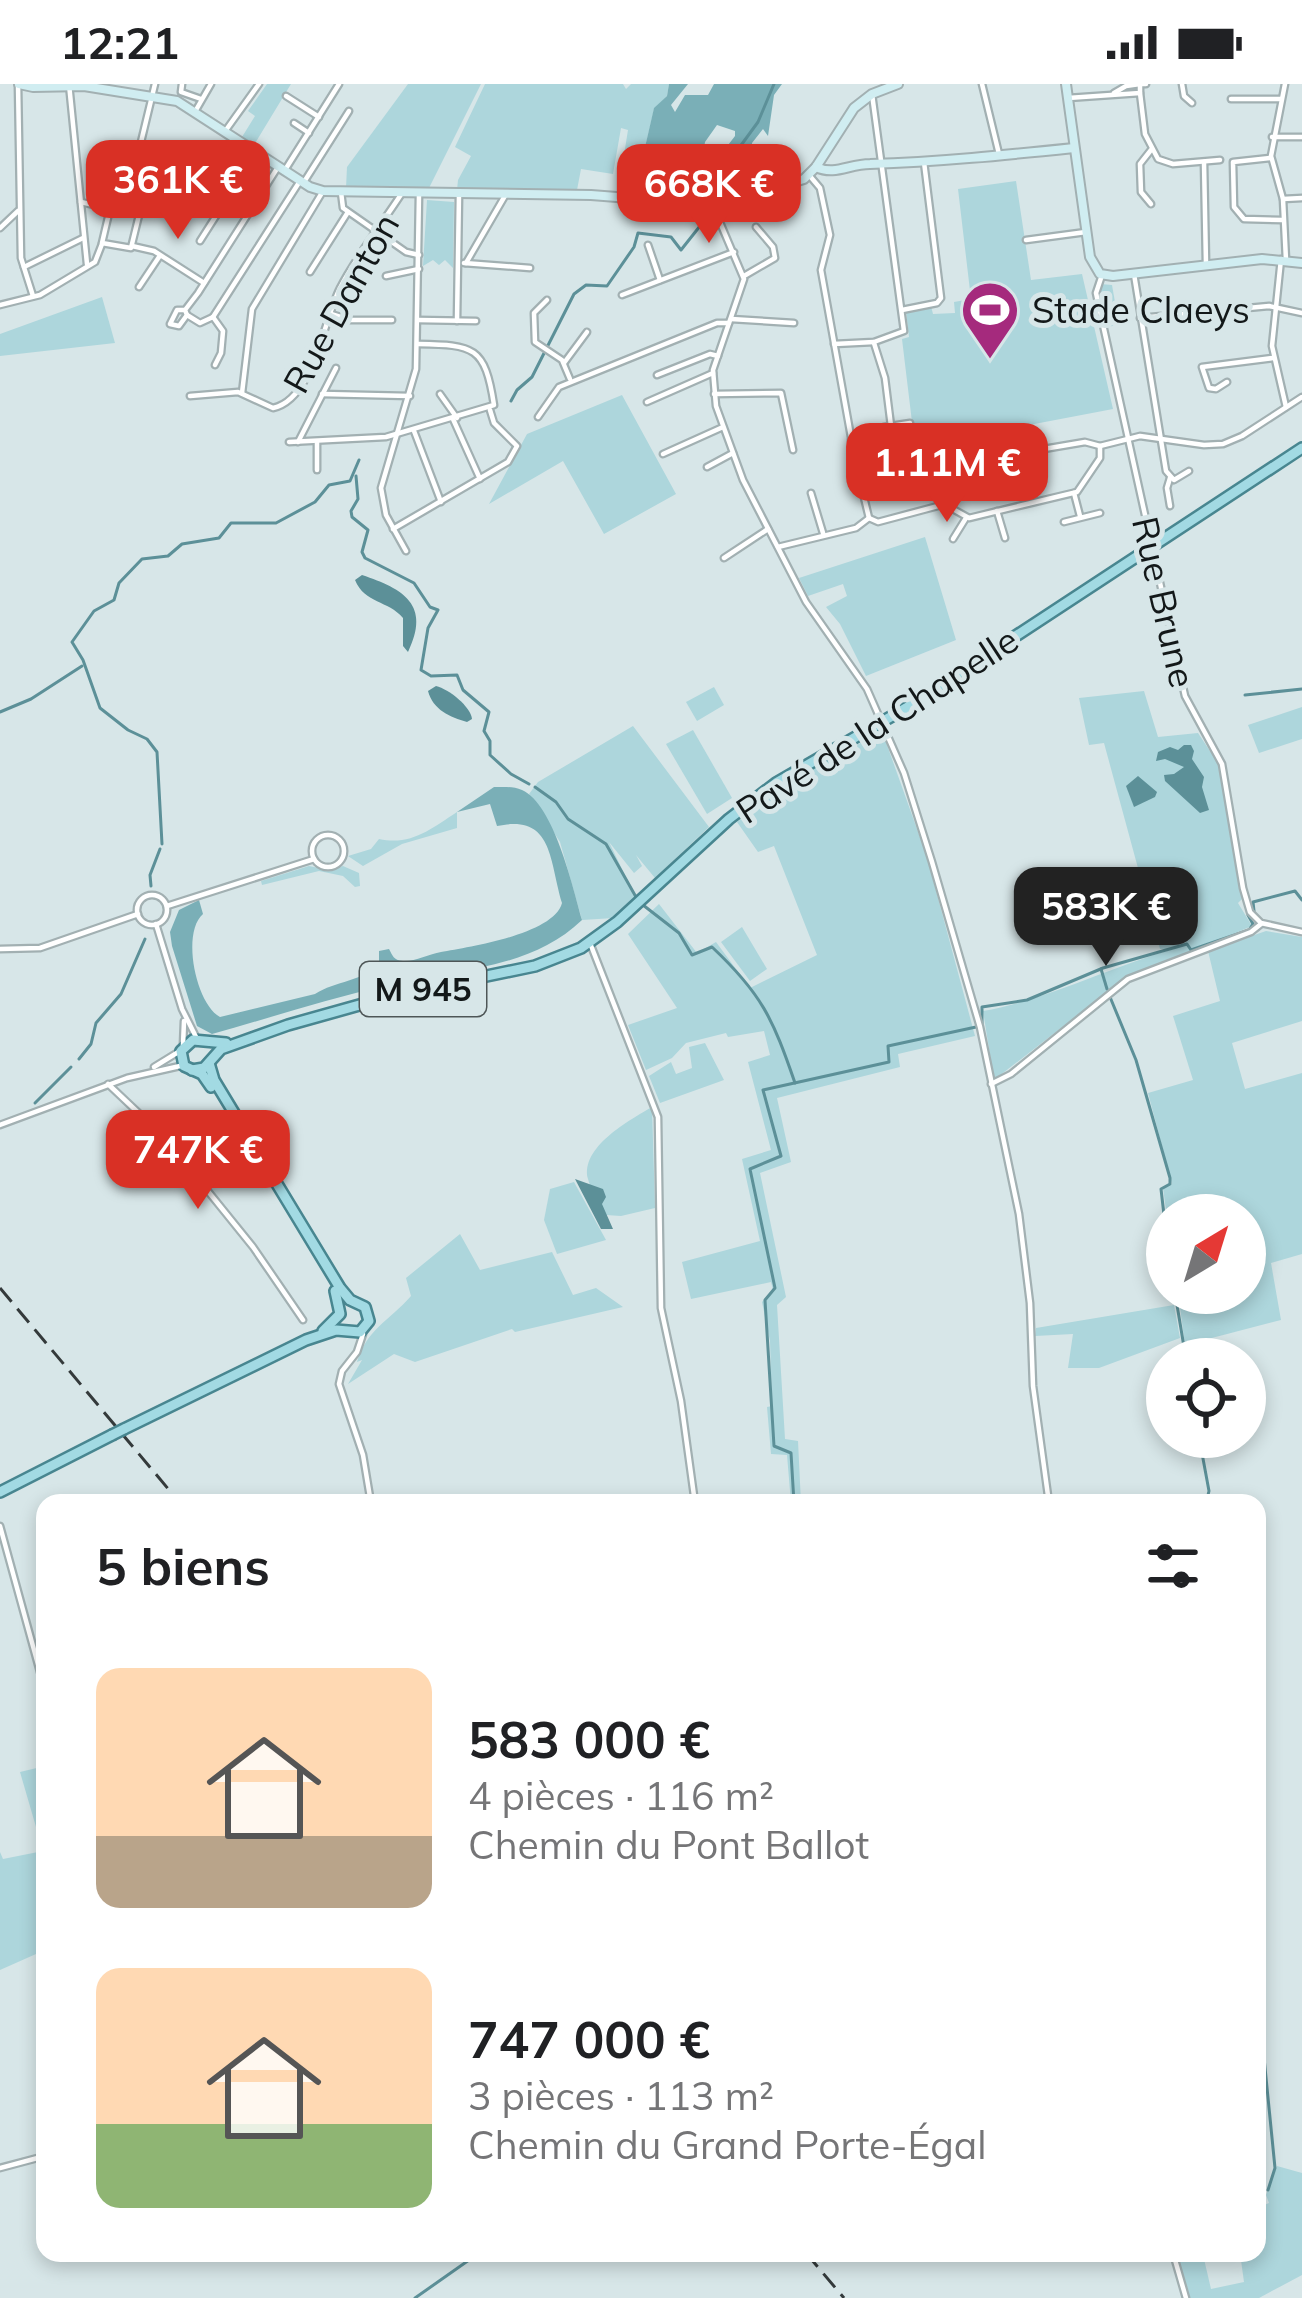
<!DOCTYPE html>
<html lang="fr">
<meta charset="utf-8">
<style>
body{margin:0;font-family:Mulish,sans-serif;background:#f2f2f2;color:#202124;height:100vh;display:flex;flex-direction:column;font-size:45px;white-space:nowrap}
*{box-sizing:border-box;margin:0}
p{font-size:39px;color:#757577}
.icon{flex:none;width:66px;height:66px;fill:none;stroke:currentColor;stroke-width:2;stroke-linecap:round;stroke-linejoin:round}
.map{position:relative;flex:1;overflow:hidden}
.panel{position:absolute;left:36px;top:1410px;width:1230px;height:768px;display:flex;flex-direction:column;background:#fff;border-radius:24px;box-shadow:0 6px 18px #0003}
.panel>*{flex:none}
.needle{width:78px;rotate:38deg}
.buttons{position:absolute;left:1146px;top:1110px;display:grid;gap:24px}
.buttons a{display:grid;place-items:center;width:120px;height:120px;border-radius:50%;background:#fff;box-shadow:0 6px 18px #0003;font-size:60px}
.price{position:absolute;translate:-50% -102px;padding:0 27px;border-radius:24px;background:#d93025;color:#fff;font-size:39px;line-height:78px;filter:drop-shadow(0 3px 6px #0008)}
.price::after{content:'';position:absolute;left:50%;top:72px;width:36px;height:27px;margin-left:-18px;background:inherit;clip-path:polygon(0 0,100% 0,50% 100%)}
.price.current{background:#222;color:#fff}
ul{padding:0;list-style:none}
li{display:flex;align-items:center;gap:36px;height:300px;padding:0 60px}
li span{display:grid;place-items:center;flex:none;width:336px;height:240px;border-radius:24px;color:#555}
li>.icon{margin-inline-start:auto}
span .icon{width:144px;height:144px;fill:#fffc;stroke-width:1}
li b{font-size:51px}
h2{display:flex;justify-content:space-between;align-items:center;height:144px;padding:0 60px;font-size:51px}
.status{display:flex;justify-content:space-between;align-items:center;height:84px;padding:0 60px;background:#fff;direction:ltr}
.status svg{height:33px;fill:currentColor}
.map>svg:first-child{display:block}
.green{fill:#add6dc}
.forest{fill:#7aafb7;fill-rule:evenodd}
.water{fill:#5c9098}
.lines{fill:none;stroke-linecap:round;stroke-linejoin:round}
.stream{stroke:#5c9098;stroke-width:3}
.street-casing{stroke:#a2b0b2;stroke-width:9}
.secondary-casing{stroke:#a2b0b2;stroke-width:12}
.primary-casing{stroke:#488690;stroke-width:14}
.street{stroke:#fff;stroke-width:4.5}
.secondary{stroke:#d0edf1;stroke-width:8}
.primary{stroke:#a2dae3;stroke-width:9}
.rail{stroke:#343a3b;stroke-width:3;stroke-dasharray:18 9;stroke-linecap:butt}
.primary-bridge-casing{stroke:#488690;stroke-width:14;stroke-linecap:butt}
.primary-bridge{stroke:#a2dae3;stroke-width:9}
.labels{text-anchor:middle;stroke-width:10;stroke-linejoin:round;paint-order:stroke}
.shield{fill:#d7e6e8;stroke:#4e5657;stroke-width:3}
.shield-label{font-size:33px;font-weight:bold;fill:#131819}
.street-label{font-size:36px;fill:#131819;stroke:#d7e6e8}
.poi-label{font-size:36px;fill:#131819;stroke:#d7e6e8;text-anchor:start}
</style>
<div class="status"><b>12:21</b><svg viewBox="0 0 49 12"><path d="M0 12V9h3v3zM5 12V6h3v6zM10 12V3h3v9zM15 12V0h3v12zM26 1h20v11H26zM47 4h2v5h-2z"/></svg></div>
<div class="map">
<svg width="1302" height="2214" viewBox="0 0 1302 2214">
<rect width="100%" height="100%" fill="#d7e6e8"/>
<g class="green">
<polygon points="267,0 291,0 254,61 242,53 255,32 248,27"/>
<polygon points="408,0 481,0 429,104 346,104 347,83"/>
<polygon points="485,0 623,0 626,5 631,0 669,0 667,12 654,25 635,107 618,108 628,46 621,44 613,90 581,85 577,106 457,106 458,96 471,72 455,63"/>
<polygon points="651,76 706,94 709,98 704,115 644,109"/>
<polygon points="753,76 776,80 782,99 727,111 725,107"/>
<polygon points="1016,97 1031,196 1082,190 1113,325 915,363 902,255 909,253 906,227 931,222 933,230 955,229 954,218 971,215 958,105"/>
<polygon points="427,116 454,118 453,184 445,176 439,181 433,176 423,182"/>
<polygon points="1100,200 1112,201 1119,241 1106,243 1098,209"/>
<polygon points="102,213 115,259 0,272 0,250"/>
<polygon points="622,311 676,410 604,450 563,377 489,420 527,350"/>
<polygon points="925,453 956,556 866,592 840,540 826,523 847,512 843,500 808,512 799,494"/>
<polygon points="714,603 724,621 697,637 686,618"/>
<path d="M1144,607L1158,653L1198,649L1218,679L1242,815L1238,819L1252,842L1124,895L994,996L983,927C1050,915 1109,883 1174,865H1160L1104,659L1089,661L1079,614Z"/>
<polygon points="1302,623 1302,655 1259,669 1248,641"/>
<polygon points="633,642 709,743 655,794 636,771 642,782 634,789 609,758 636,814 614,834 582,836 560,758 529,710 538,698"/>
<polygon points="693,646 732,714 707,730 666,660"/>
<polygon points="882,647 927,773 975,952 898,970 900,983 777,1014 791,1078 760,1089 786,1213 777,1221 785,1355 798,1357 801,1419 791,1419 787,1371 771,1370 767,1323 772,1322 770,1257 762,1218 773,1206 771,1198 691,1215 682,1178 760,1157 742,1075 771,1066 748,978 770,971 764,947 728,953 726,949 686,959 672,974 646,986 628,941 677,924 628,850 659,820 697,869 716,858 750,904 817,871 774,762 758,768 737,738 797,694"/>
<path d="M457,728V744L402,760L363,782L348,772L371,765L379,755C411,762 431,745 457,728Z"/>
<polygon points="309,782 329,786 343,782 359,789 360,802 355,803 343,792 319,787 262,801 261,797"/>
<polygon points="742,843 767,885 750,897 721,858"/>
<polygon points="1266,847 1302,853 1302,937 1232,959 1245,1005 1302,989 1302,1170 1271,1179 1281,1236 1185,1261 1178,1209 1245,1209 1245,1131 1167,1131 1167,1134 1163,1104 1172,1100 1148,1009 1193,996 1173,932 1220,917 1208,867"/>
<polygon points="705,959 724,996 660,1019 649,992 671,978 676,990 692,984 689,963"/>
<path d="M652,1023L655,1124L621,1132L606,1131C602,1120 590,1105 588,1095C580,1063 630,1036 652,1023Z"/>
<polygon points="574,1098 606,1156 557,1170 544,1136 550,1105"/>
<path d="M460,1150L480,1186L552,1168L573,1211L596,1204L623,1223L515,1248L512,1245L415,1278L394,1270L348,1300L362,1276L357,1278C367,1245 389,1237 411,1212L406,1194Z"/>
<polygon points="1174,1221 1180,1254 1099,1284 1068,1284 1073,1250 1035,1252 1036,1244"/>
<polygon points="45,1682 45,1866 0,1886 0,1768 3,1775 43,1767 20,1688"/>
<polygon points="1277,2082 1302,2089 1302,2191 1259,2214 1189,2214 1179,2178 1204,2175 1211,2205 1244,2198 1240,2169 1257,2169 1265,2160 1265,2151 1257,2147 1257,2124 1269,2119 1266,2111"/>
</g>
<g class="forest">
<path d="M669,0H688L671,21L675,28L685,11H708L714,0H782L774,11L768,52L763,45L752,59L753,76L725,107L716,103L712,116L704,115L709,98L706,94C684,95 671,96 657,77L652,76L644,98L646,107L639,110L635,107L654,24L667,12ZM717,41L735,47V52L709,86L701,83L705,58Z"/>
<path d="M494,703C503,703 513,702 522,706C554,720 573,804 582,836C529,887 452,885 383,902C325,916 269,934 212,950L197,942L172,862L170,848L179,826L199,816L203,830C181,849 196,920 220,933L315,910C335,897 364,897 379,880V867L389,865C393,872 393,876 403,877C414,878 429,870 441,868C470,863 554,850 562,819C549,775 553,730 497,742L490,720L457,728Z"/>
</g>
<g class="water">
<path d="M362,491C404,505 431,521 408,568L403,562V534C388,516 365,520 355,496Z"/>
<path d="M436,602C449,605 471,623 472,635L467,638C450,633 433,626 428,607Z"/>
<polygon points="1184,661 1191,661 1194,667 1192,675 1204,693 1202,703 1209,726 1200,729 1165,697 1164,691 1174,690 1184,683 1165,675 1156,677 1158,668 1170,663 1178,666"/>
<polygon points="1138,692 1157,708 1155,713 1134,723 1126,702"/>
<polygon points="575,1095 603,1105 606,1113 602,1120 613,1145 601,1145"/>
</g>
<g class="lines">
<g class="stream">
<polyline points="707,113 712,101 758,38 774,0"/>
<polyline points="511,317 517,306 532,293 574,210 586,201 607,202 634,163 638,149 671,153 681,166 700,142"/>
<polyline points="356,392 358,415 351,427 352,433 368,446 362,468 365,474 414,499 430,523 438,526 428,544 421,586 431,592 457,591 463,606 489,628 484,647 490,657 490,671 511,690 529,700"/>
<polyline points="1245,611 1302,605"/>
<polyline points="0,628 31,615 82,582"/>
<polyline points="535,703 556,718 568,735 606,760 636,813"/>
<polyline points="162,760 157,668 147,655 128,646 100,624 83,576 72,558 94,527 114,516 119,499 142,475 168,472 182,460 219,454 231,439 276,439 315,418 329,401 350,397 359,376"/>
<polyline points="151,802 150,791 160,765"/>
<path d="M643,821L679,849L692,871L712,863C762,910 773,935 795,999"/>
<polyline points="1254,827 1253,818 1295,807 1302,816"/>
<polyline points="1101,885 1107,905"/>
<polyline points="1110,913 1136,976 1170,1094 1170,1100 1161,1105 1167,1157"/>
<polyline points="982,941 982,923 1027,916 1103,884 1187,860 1191,866 1249,846 1253,840 1248,831"/>
<polyline points="79,975 91,960 96,939 121,910 145,855"/>
<polyline points="35,1019 71,983"/>
<polyline points="1175,1209 1186,1275"/>
<polyline points="1199,1353 1209,1407 1206,1419"/>
<polyline points="794,1419 791,1369 774,1362 765,1216 775,1204 750,1085 781,1072 763,1006 889,978 888,962 976,943"/>
<polyline points="1257,1903 1275,2084 1268,2106"/>
<polyline points="415,2214 479,2169"/>
</g>
<defs>
<g id="street">
<polyline points="18,0 21,174 33,212"/>
<polyline points="69,0 87,180"/>
<polyline points="182,0 181,8 201,15"/>
<polyline points="982,0 999,70"/>
<polyline points="1182,0 1184,12 1192,19"/>
<polyline points="1285,0 1271,72 1283,115 1286,176"/>
<polyline points="1114,9 1126,2 1140,0"/>
<polyline points="1140,9 1145,50 1158,75 1173,80 1220,76"/>
<polyline points="286,12 319,33"/>
<polyline points="1068,14 1140,9 1140,0 1146,0"/>
<polyline points="1231,15 1281,15"/>
<polyline points="196,26 211,0"/>
<polyline points="294,39 309,49"/>
<polyline points="226,46 259,0"/>
<polyline points="1272,53 1302,53"/>
<polyline points="1270,74 1233,78 1234,123 1244,135 1282,136"/>
<polyline points="1204,78 1206,180"/>
<polyline points="285,86 339,0"/>
<polyline points="809,91 820,104 830,151 821,186 855,375"/>
<polyline points="304,98 349,27"/>
<polyline points="341,108 343,124 406,168 419,171"/>
<polyline points="1283,115 1302,114"/>
<polyline points="81,118 110,125 102,159 131,164 141,123 127,116 155,0"/>
<polyline points="1151,120 1141,108 1140,80 1151,66"/>
<polyline points="713,122 744,195 713,286 716,322 743,396 806,518 867,605 904,689 932,778 980,943 1019,1130 1030,1219 1033,1302 1049,1419"/>
<polyline points="0,144 18,127"/>
<polyline points="1026,156 1086,148"/>
<polyline points="200,157 256,69"/>
<polyline points="648,161 660,196"/>
<polyline points="132,162 154,167 204,199"/>
<polyline points="1281,175 1272,262 1286,323"/>
<polyline points="464,179 530,184"/>
<polyline points="466,179 506,110"/>
<polyline points="24,183 83,154"/>
<polyline points="310,188 348,128"/>
<polyline points="1134,190 1166,387 1174,396 1189,387"/>
<polyline points="1102,191 1096,209 1185,612 1222,680 1243,804 1250,828 1261,839 1302,848"/>
<polyline points="386,192 419,185"/>
<polyline points="744,192 775,174 773,163 756,143"/>
<polyline points="139,203 159,173"/>
<polyline points="622,211 734,168"/>
<polyline points="547,216 534,229 535,258 562,276 570,295"/>
<polyline points="0,221 40,211 95,178 102,160"/>
<polyline points="185,226 187,231 179,242 170,240 177,226 185,226 198,209 278,83"/>
<polyline points="902,226 937,219 941,214 924,78"/>
<polyline points="331,230 350,236 392,236"/>
<polyline points="187,231 200,239 213,233"/>
<polyline points="213,233 300,97"/>
<polyline points="213,233 223,247 221,269 215,281"/>
<polyline points="1140,234 1269,222 1302,229"/>
<polyline points="731,235 794,239"/>
<polyline points="418,236 476,237"/>
<polyline points="457,237 459,110"/>
<polyline points="874,259 885,294 891,342"/>
<polyline points="834,260 874,258 904,247 872,10"/>
<polyline points="564,279 587,248"/>
<polyline points="657,291 710,270 718,272"/>
<polyline points="1227,298 1216,305 1209,304 1202,283 1273,274"/>
<polyline points="242,309 252,225 323,107"/>
<polyline points="322,310 410,312"/>
<polyline points="440,310 457,334"/>
<polyline points="714,310 781,309 793,366"/>
<path d="M190,312L238,308L273,324C314,315 323,237 340,204C357,171 382,140 402,109"/>
<polyline points="647,318 713,289"/>
<polyline points="538,333 559,303 717,239 729,239"/>
<polyline points="453,335 480,395"/>
<polyline points="414,347 441,418"/>
<polyline points="851,356 884,343 910,339"/>
<path d="M289,358L386,353L494,321C485,262 474,261 418,260"/>
<polyline points="298,358 336,284"/>
<polyline points="317,358 317,386"/>
<polyline points="663,370 723,343"/>
<polyline points="855,376 869,434"/>
<polyline points="707,383 733,369"/>
<polyline points="860,397 906,385"/>
<polyline points="811,409 823,449"/>
<polyline points="1074,409 1080,432"/>
<polyline points="942,419 969,434 1077,408 1100,374 1100,362"/>
<polyline points="1170,422 1167,404 1170,394"/>
<polyline points="997,427 1005,454"/>
<polyline points="1064,438 1100,429"/>
<polyline points="393,445 508,378 517,362 494,339 490,326"/>
<polyline points="953,455 966,434"/>
<polyline points="778,463 856,444 869,434 878,438 938,422 968,383 1032,367 1085,358 1100,362 1140,352 1204,361 1223,360 1242,352 1302,313"/>
<polyline points="406,467 386,431 381,404 416,285 419,110"/>
<polyline points="724,474 768,445"/>
<circle cx="328" cy="767" r="16"/>
<circle cx="152" cy="826" r="15"/>
<polyline points="167,822 314,775"/>
<polyline points="156,840 182,925 196,953"/>
<polyline points="590,859 658,1033 661,1224 681,1317 695,1419"/>
<polyline points="0,865 40,864 138,830"/>
<polyline points="183,961 184,937"/>
<polyline points="154,983 180,967"/>
<polyline points="108,1000 165,1054 253,1163 303,1236"/>
<polyline points="991,1000 1011,990 1128,895 1251,848 1261,840"/>
<polyline points="0,1041 127,994 180,982"/>
<polyline points="363,1250 357,1268 342,1287 339,1300 363,1371 371,1419"/>
<polyline points="0,1442 45,1606"/>
<polyline points="0,2084 45,2072"/>
<polyline points="1173,2169 1186,2214"/>
</g>
<g id="secondary">
<polyline points="19,0 33,3 84,2 177,17 310,103 323,107 591,111 719,121 804,95 816,83 854,24 872,10 898,0"/>
<polyline points="1066,0 1090,173 1100,190 1113,192 1262,175 1302,179"/>
<path d="M816,83C835,92 849,80 870,80C938,78 1006,71 1074,64"/>
</g>
<g id="primary">
<polyline points="192,986 204,984 221,965 288,941 395,911 535,882 581,864 617,838 729,735 776,699 906,624 1302,364"/>
<polyline points="211,1003 202,990 184,982 181,967 193,956 226,959"/>
<polyline points="323,1247 340,1230 335,1207"/>
<polyline points="124,1345 306,1256 336,1246 360,1248 369,1237 365,1223 350,1216 340,1204 214,996 209,979"/>
<polyline points="0,1408 112,1351"/>
</g>
</defs>
<use href="#street" class="street-casing"/>
<use href="#secondary" class="secondary-casing"/>
<use href="#primary" class="primary-casing"/>
<use href="#street" class="street"/>
<use href="#secondary" class="secondary"/>
<use href="#primary" class="primary"/>
<g class="rail">
<polyline points="0,1204 180,1419"/>
<polyline points="806,2169 844,2214"/>
</g>
<defs>
<polyline id="primary-bridge" points="112,1351 124,1345"/>
</defs>
<use href="#primary-bridge" class="primary-bridge-casing"/>
<use href="#primary-bridge" class="primary-bridge"/>
</g>
<defs>
<symbol id="stadium-pin" viewBox="-11 -11 22 30"><path d="M0 17L-7.5 6A9.5 9.5 0 1 1 7.5 6Z" fill="#a52a7d" stroke="#d7e6e8"/><path d="M0-5a6.5 5 0 1 0 0 10a6.5 5 0 1 0 0-10ZM-3.5-1.8h7v3.6h-7Z" fill="#fff"/></symbol>
</defs>
<g fill-rule="evenodd">
<use href="#stadium-pin" x="957" y="193" width="66" height="90"/>
</g>
<g class="labels">
<rect class="shield" x="360" y="878" width="126" height="54" rx="9"/>
<g class="shield-label">
<text x="423" y="917">M 945</text>
</g>
<g class="street-label">
<text transform="translate(341 219) rotate(-61)" y="13">Rue Danton</text>
<text transform="translate(1164 518) rotate(77)" y="13">Rue Brune</text>
<text transform="translate(877 641) rotate(-33)" y="13">Pavé de la Chapelle</text>
</g>
<g class="poi-label">
<text x="1032" y="239">Stade Claeys</text>
</g>
</g>
</svg>
<div class="buttons">
<a><svg class="needle" viewBox="-14 -14 28 28"><path d="M0-13l5 13h-10z" fill="#e53935"/><path d="M0 13l5-13h-10z" fill="#757577"/></svg></a>
<a><svg class="icon" aria-label="locate" viewBox="0 0 24 24"><circle cx="12" cy="12" r="6"/><path d="M12 2v4M12 18v4M2 12h4M18 12h4"/></svg></a>
</div>
<b class="price" style="left:178px;top:158px">361K €</b>
<b class="price" style="left:709px;top:162px">668K €</b>
<b class="price" style="left:947px;top:441px">1.11M €</b>
<b class="price current" style="left:1106px;top:885px">583K €</b>
<b class="price" style="left:198px;top:1128px">747K €</b>
<section class="panel">
<h2>5 biens<svg class="icon" aria-label="filters" viewBox="0 0 24 24"><path d="M4 7h16M4 17h16"/><circle cx="9" cy="7" r="2"/><circle cx="15" cy="17" r="2"/></svg></h2>
<ul>
<li><span style="background:linear-gradient(#ffd9b3 70%,#b9a48a 0)"><svg class="icon" aria-label="home" viewBox="0 0 24 24"><path d="M3 11l9-7 9 7M6 9v11h12V9"/></svg></span><div><b>583 000 €</b><p>4 pièces · 116 m²</p><p>Chemin du Pont Ballot</p></div></li>
<li><span style="background:linear-gradient(#ffd9b3 65%,#8fb573 0)"><svg class="icon" aria-label="home" viewBox="0 0 24 24"><path d="M3 11l9-7 9 7M6 9v11h12V9"/></svg></span><div><b>747 000 €</b><p>3 pièces · 113 m²</p><p>Chemin du Grand Porte-Égal</p></div></li>
</ul>
</section>
</div>
